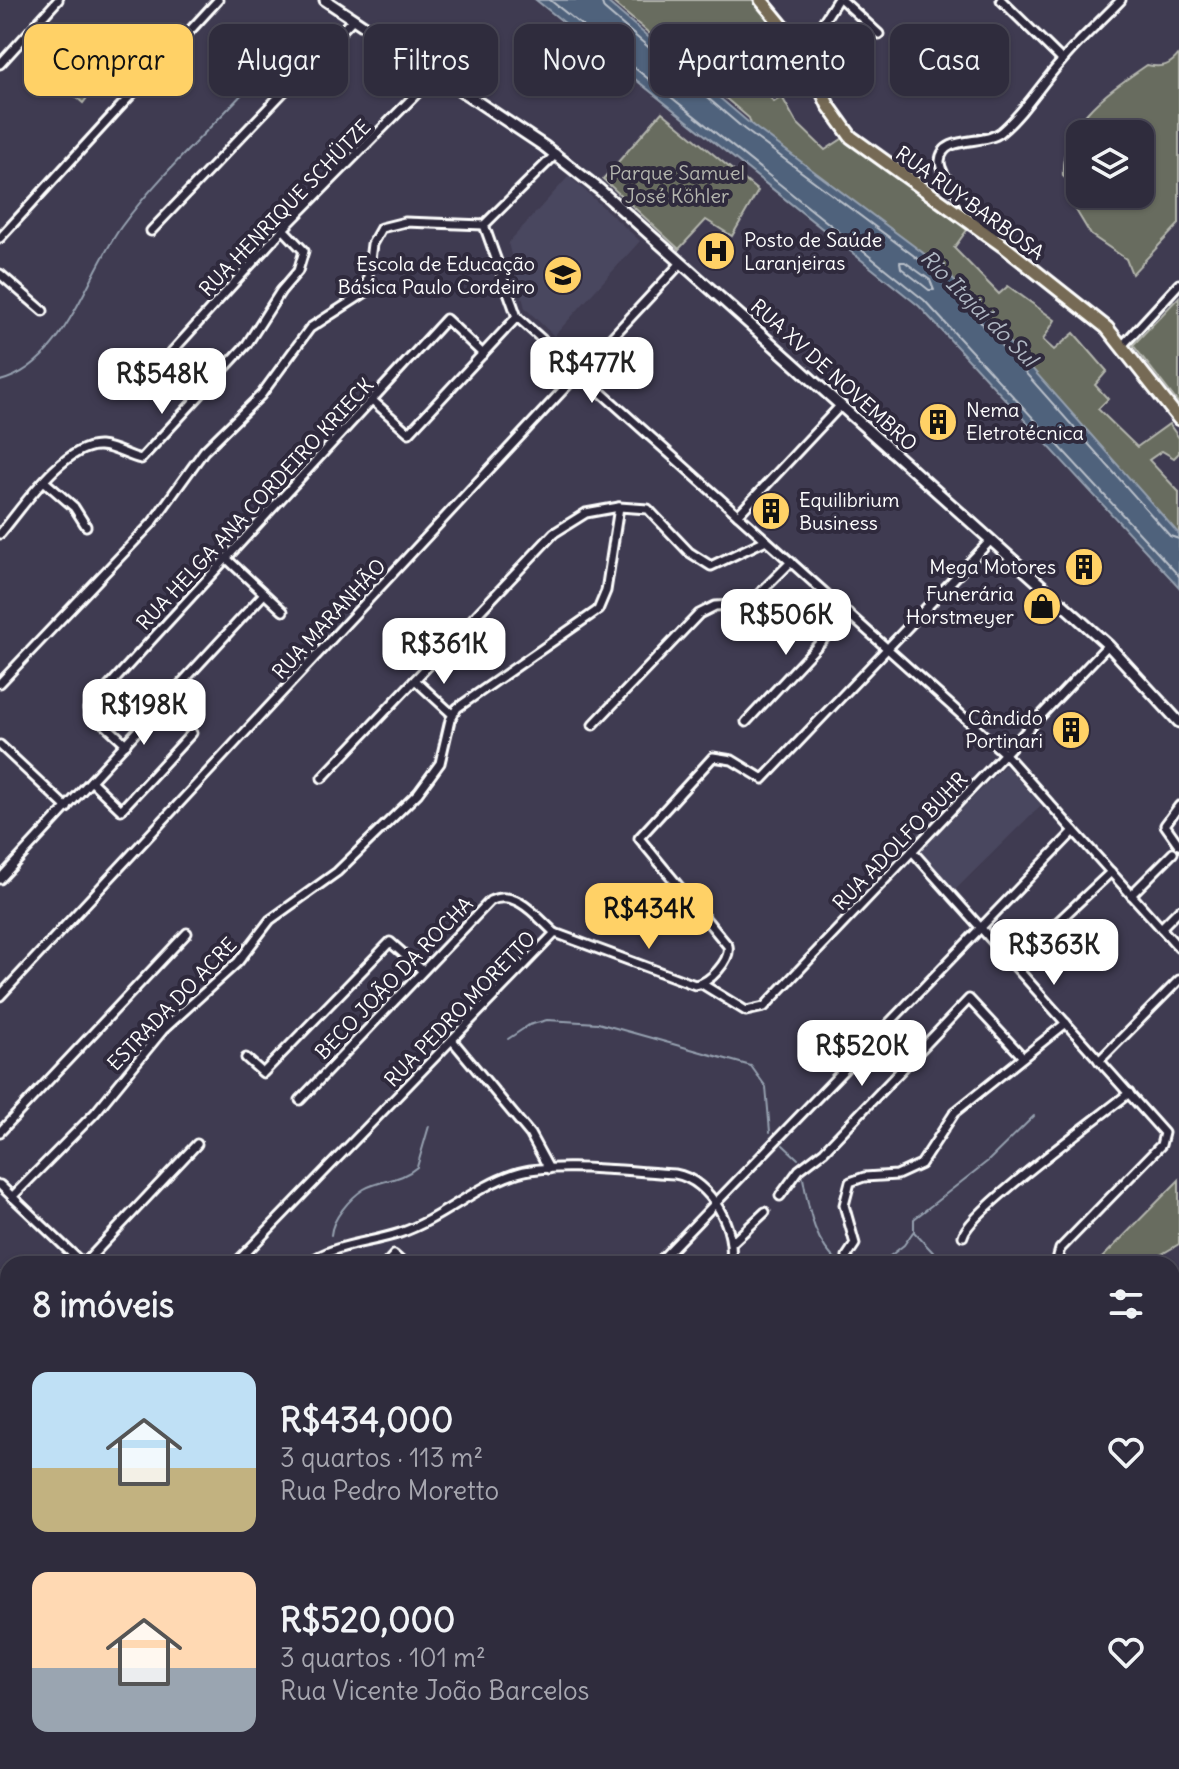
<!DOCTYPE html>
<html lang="pt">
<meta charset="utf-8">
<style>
body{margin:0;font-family:Delius,sans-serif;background:#373444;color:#f1f3f6;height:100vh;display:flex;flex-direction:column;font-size:30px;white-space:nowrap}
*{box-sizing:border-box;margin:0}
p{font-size:26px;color:#a7a7b0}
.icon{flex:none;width:44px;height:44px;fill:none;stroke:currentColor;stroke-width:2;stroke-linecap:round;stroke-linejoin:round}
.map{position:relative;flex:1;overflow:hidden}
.sheet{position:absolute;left:0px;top:1256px;width:1180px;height:514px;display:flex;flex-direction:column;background:#2f2c3d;border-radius:24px 24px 0 0;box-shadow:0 2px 6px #0004,0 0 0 2px #4a4857}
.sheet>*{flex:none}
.hud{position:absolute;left:24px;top:24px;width:1132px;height:72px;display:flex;gap:16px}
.fabs{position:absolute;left:1066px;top:120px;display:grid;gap:16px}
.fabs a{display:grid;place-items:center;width:88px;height:88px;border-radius:16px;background:#2f2c3d;box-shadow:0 2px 6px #0004,0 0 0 2px #4a4857;font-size:40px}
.price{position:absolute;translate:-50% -68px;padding:0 18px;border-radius:16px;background:#fff;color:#222;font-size:26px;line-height:52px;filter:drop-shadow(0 2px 4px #0008)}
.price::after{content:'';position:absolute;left:50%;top:48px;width:24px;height:18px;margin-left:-12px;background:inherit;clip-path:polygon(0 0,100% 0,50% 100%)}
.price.active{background:#ffd166;color:#111}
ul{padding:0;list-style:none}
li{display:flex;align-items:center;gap:24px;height:200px;padding:0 32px}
li span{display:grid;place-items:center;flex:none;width:224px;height:160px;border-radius:16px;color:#555}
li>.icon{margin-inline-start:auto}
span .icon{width:96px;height:96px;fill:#fffc;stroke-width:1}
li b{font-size:34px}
h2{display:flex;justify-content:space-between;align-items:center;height:96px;padding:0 32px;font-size:34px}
.pill{padding:0 28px;border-radius:16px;background:#2f2c3d;box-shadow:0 2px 6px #0004,0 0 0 2px #4a4857;font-size:28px;line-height:72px}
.pill.active{background:#ffd166;color:#111}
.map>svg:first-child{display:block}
.built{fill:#4a475f}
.green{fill:#686c5e;stroke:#b4b6ae;stroke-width:2}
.water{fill:#50627b;stroke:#96a1b0;stroke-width:2}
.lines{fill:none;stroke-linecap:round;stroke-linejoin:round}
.shore{stroke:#b9c0ca;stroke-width:2}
.stream{stroke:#96a1b0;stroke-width:2}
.street-casing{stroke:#fff;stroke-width:13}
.secondary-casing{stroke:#fff;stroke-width:15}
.primary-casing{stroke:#fff;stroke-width:17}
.street{stroke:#2f2a3d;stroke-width:7}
.secondary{stroke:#2f2a3d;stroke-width:9}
.primary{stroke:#766a55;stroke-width:11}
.labels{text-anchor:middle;stroke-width:8;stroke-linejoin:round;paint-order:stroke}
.park-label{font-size:20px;fill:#b4b6ae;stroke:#2f2a3d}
.street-label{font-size:20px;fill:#fff;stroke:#2f2a3d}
.poi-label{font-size:20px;fill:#fff;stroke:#2f2a3d;text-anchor:end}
.water-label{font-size:22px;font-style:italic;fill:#b0b8c4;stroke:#2f2a3d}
</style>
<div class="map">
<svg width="1179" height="1769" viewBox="0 0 1179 1769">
<rect width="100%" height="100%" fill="#3f3b51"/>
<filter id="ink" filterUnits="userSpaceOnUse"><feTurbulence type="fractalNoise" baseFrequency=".0125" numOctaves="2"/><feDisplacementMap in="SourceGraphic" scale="16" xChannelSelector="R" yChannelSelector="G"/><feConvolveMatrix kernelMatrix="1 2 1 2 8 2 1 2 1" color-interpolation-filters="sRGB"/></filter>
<g filter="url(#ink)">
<g class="built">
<polygon points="569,176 640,241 554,336 525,308 508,243"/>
<polygon points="1005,765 1041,805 955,890 920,852"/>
</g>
<g class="green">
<polygon points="610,0 759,0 791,49 760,86 774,102 782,97 796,122 825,150 845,137 967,230 954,248 999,294 1008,286 1055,320 1043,340 1054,350 1074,333 1107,371 1095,385 1108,399 1098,409 1137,447 1169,424 1179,438 1179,453 1174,458 1162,451 1149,460 1179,492 1179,536 751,124 749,118"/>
<polygon points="77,47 95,63 81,78 93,90 83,103 52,76"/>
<path d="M1179,54V224L1132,274L1126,259L1091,235L1074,207L1080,192L1140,194V134H1080V191L1063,176C1060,123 1108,92 1147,65C1162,68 1170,66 1179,54Z"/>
<polygon points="662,112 758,191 732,236 706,220 679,249 603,179"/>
<polygon points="1179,297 1179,404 1133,345"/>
<polygon points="1179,1180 1179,1244 1145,1264 1096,1264"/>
<polygon points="0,1273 8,1275 8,1486 0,1505"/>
<polygon points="8,1651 8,1762 18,1762 10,1769 0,1769 0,1654 3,1656"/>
</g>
<polygon class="water" points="536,0 605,0 748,122 942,267 1179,534 1179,587 919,306"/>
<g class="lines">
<g class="shore">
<polyline points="550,0 924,300 1179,576"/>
<polyline points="601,0 604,9 744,129 937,273 1170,536 1179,539"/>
<polygon points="900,262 905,262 930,280 934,290 929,290 901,268"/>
</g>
<g class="stream">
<polyline points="226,70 265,74 301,56"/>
<path d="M0,381C64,365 86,276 121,227C157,178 204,135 245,91L265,74"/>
<polyline points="508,1039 529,1025 547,1020 598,1023 751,1066 766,1087 770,1132"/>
<polyline points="783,1145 798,1159"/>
<path d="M803,1178C809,1210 814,1243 840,1264"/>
<path d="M331,1235C332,1219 350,1198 364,1189C381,1179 400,1182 417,1167L429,1126"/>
<polyline points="880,1264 904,1245 913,1232"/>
<polyline points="944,1264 914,1232 914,1219 988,1161 1034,1116"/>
<polyline points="0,1388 8,1386"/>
</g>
<defs>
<g id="street">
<polyline points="842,0 879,34"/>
<polyline points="1001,0 1062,60"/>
<polyline points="804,52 837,0"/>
<polyline points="0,64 58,0"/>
<polyline points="484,225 517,317 1005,754 1179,948"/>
<polyline points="151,231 353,19"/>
<path d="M994,235C981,220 939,179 940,161C942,134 985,146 1001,132C1024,113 1041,84 1061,62C1079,40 1101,21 1121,0"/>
<polyline points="0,238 218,0"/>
<polyline points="0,274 43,311"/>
<polyline points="1122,346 1179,284"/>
<polyline points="159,366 283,229 436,74"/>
<polyline points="372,400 409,433 517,317"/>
<polyline points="45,482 74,507 86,526"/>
<polyline points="738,515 841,405"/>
<path d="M0,534C22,508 64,444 100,446C115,447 127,456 141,459L247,344L281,291L298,271L304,251L283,229"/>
<polyline points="226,558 283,611"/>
<polyline points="415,680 452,714"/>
<polyline points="0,683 152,523 204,451 261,395 310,328 366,292 372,244 381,228 405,222 484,225 556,154"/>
<polyline points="746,722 848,613"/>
<polyline points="593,725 699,614 715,606 749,604 791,562"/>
<polyline points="126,744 88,709 446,319 483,354"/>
<polyline points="0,745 67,808"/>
<polyline points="322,778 554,533 586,513 619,507"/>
<polyline points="91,781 121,810 192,733"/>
<polyline points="1179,806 1165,825 1179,845"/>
<polyline points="912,851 1164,1133 1161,1145 1060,1249 1058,1256 1063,1264"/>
<polyline points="0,879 264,594"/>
<polyline points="1131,895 1173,853"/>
<polyline points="1161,928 1179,910"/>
<polyline points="1013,964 1111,872"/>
<polyline points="702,984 746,1011 764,1007 1108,645"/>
<polyline points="0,996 681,263"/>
<polyline points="452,1040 530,1134 549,1169"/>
<polyline points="246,1058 263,1073 390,942 422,970"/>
<polyline points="1099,1061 1179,980"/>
<path d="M300,1100L490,901C516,888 537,917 555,933"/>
<polyline points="0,1132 187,933"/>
<polyline points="0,1185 83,1264"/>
<polyline points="780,1196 799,1170 824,1151 969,999 1023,1057"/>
<polyline points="12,1197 95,1113 163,1030 238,962 270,920 337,872 418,793 440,763 450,720 457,708 598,610 606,591 619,507 648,509 689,552 711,566 766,540"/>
<path d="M963,1236C968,1212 1101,1116 1129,1093"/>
<polyline points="733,1242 765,1212"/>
<polyline points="847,1256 855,1244 844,1205 850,1182 864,1177 897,1175 921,1164 955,1112 1066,1023"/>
<polyline points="84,1264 197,1144"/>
<path d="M235,1264L555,933L695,985C710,983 731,960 728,946L639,838L713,757L732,760L763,779L991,540"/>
<path d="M307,1264C336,1243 367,1244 400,1233C441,1219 473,1188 514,1174C550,1161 634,1172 675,1174C711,1180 738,1231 730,1264"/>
<polyline points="386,1264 394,1255 404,1264"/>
<polyline points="657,1264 1074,831"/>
<polyline points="1172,1368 1179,1360"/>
<polyline points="0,1574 8,1581"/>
<polyline points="1172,1581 1179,1588"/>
<polyline points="0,1629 8,1633"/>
<polyline points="1172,1746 1179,1753"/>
<polyline points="369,1762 377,1769"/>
<polyline points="493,1762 501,1769"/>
<polyline points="604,1762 612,1769"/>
<polyline points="722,1762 729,1769"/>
<polyline points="823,1762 829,1769"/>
<polyline points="915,1762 923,1769"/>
<polyline points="175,1769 180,1762"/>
<polyline points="448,1769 455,1762"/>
<polyline points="786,1769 793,1762"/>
<polyline points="973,1769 980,1762"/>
<polyline points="1110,1769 1116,1762"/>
</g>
<polyline id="secondary" points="325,0 544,146 600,190 1108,645 1179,722"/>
<polyline id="primary" points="761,0 804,52 828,105 851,137 1006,248 1107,328 1179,419"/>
</defs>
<use href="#street" class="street-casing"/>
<use href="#secondary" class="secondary-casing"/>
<use href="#primary" class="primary-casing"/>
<use href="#street" class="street"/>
<use href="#secondary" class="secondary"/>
<use href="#primary" class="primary"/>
</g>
</g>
<defs>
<symbol id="hospital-disc" viewBox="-11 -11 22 22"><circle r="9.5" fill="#ffd166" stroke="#2f2a3d"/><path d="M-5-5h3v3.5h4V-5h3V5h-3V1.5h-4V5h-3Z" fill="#111"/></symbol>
<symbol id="school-disc" viewBox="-11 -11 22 22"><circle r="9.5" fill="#ffd166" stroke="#2f2a3d"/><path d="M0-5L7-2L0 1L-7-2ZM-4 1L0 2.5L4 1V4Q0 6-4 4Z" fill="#111"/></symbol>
<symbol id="building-disc" viewBox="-11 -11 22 22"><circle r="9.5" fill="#ffd166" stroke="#2f2a3d"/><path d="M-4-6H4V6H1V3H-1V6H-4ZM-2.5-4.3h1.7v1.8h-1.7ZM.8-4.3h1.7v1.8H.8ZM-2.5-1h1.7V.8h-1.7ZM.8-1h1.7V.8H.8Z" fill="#111"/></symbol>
<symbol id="shop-disc" viewBox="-11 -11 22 22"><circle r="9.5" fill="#ffd166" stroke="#2f2a3d"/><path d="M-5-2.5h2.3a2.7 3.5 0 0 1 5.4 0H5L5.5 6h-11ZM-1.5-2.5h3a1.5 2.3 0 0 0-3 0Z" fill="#111"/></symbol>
</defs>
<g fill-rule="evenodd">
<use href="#hospital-disc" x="694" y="229" width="44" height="44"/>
<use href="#school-disc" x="541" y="253" width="44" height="44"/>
<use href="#building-disc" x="916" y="400" width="44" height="44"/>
<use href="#building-disc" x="749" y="489" width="44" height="44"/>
<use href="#building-disc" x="1062" y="545" width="44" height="44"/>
<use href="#shop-disc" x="1020" y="584" width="44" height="44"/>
<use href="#building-disc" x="1049" y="708" width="44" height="44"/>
</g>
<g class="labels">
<g class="park-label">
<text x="677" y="180">Parque Samuel<tspan x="677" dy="23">José Köhler</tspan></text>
</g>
<g class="street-label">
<text transform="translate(970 203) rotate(36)" y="7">RUA RUY BARBOSA</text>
<text transform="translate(285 208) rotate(-46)" y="7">RUA HENRIQUE SCHÜTZE</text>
<text transform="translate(834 375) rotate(42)" y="7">RUA XV DE NOVEMBRO</text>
<text transform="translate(255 504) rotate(-47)" y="7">RUA HELGA ANA CORDEIRO KRIECK</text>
<text transform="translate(329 619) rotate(-47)" y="7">RUA MARANHÃO</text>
<text transform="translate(900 841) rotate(-46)" y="7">RUA ADOLFO BUHR</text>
<text transform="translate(394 978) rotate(-46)" y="7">BECO JOÃO DA ROCHA</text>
<text transform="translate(172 1004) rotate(-46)" y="7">ESTRADA DO ACRE</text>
<text transform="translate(460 1009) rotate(-46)" y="7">RUA PEDRO MORETTO</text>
</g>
<g class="poi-label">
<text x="744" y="247" text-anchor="start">Posto de Saúde<tspan x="744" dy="23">Laranjeiras</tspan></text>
<text x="535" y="271">Escola de Educação<tspan x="535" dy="23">Básica Paulo Cordeiro</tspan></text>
<text x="966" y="417" text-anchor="start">Nema<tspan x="966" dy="23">Eletrotécnica</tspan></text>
<text x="799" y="507" text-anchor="start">Equilibrium<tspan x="799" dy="23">Business</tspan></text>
<text x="1056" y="574">Mega Motores</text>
<text x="1014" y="601">Funerária<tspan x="1014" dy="23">Horstmeyer</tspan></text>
<text x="1043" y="725">Cândido<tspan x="1043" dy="23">Portinari</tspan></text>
</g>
<g class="water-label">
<text transform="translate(979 308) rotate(45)" y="8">Rio Itajaí do Sul</text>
</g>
</g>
</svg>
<div class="fabs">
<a><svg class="icon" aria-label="layers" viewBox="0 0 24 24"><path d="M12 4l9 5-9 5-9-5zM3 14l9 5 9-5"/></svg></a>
</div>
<b class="price" style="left:592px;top:405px">R$477K</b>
<b class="price" style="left:162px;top:416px">R$548K</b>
<b class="price" style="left:786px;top:657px">R$506K</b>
<b class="price" style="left:444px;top:686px">R$361K</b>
<b class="price" style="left:144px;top:747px">R$198K</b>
<b class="price active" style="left:649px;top:951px">R$434K</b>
<b class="price" style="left:1054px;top:987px">R$363K</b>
<b class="price" style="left:862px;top:1088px">R$520K</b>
<div class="hud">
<a class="pill active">Comprar</a>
<a class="pill">Alugar</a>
<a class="pill">Filtros</a>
<a class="pill">Novo</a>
<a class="pill">Apartamento</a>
<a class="pill">Casa</a>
</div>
<section class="sheet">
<h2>8 imóveis<svg class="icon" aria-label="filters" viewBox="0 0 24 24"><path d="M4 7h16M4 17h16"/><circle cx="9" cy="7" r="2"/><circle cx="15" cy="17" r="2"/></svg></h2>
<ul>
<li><span style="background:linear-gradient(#bfe0f5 60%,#c2b280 0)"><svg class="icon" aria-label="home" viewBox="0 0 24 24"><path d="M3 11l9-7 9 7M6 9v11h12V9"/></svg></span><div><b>R$434,000</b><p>3 quartos · 113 m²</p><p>Rua Pedro Moretto</p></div><svg class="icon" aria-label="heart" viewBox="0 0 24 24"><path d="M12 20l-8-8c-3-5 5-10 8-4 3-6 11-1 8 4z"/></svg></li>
<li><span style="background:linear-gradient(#ffd9b3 60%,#9aa5b1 0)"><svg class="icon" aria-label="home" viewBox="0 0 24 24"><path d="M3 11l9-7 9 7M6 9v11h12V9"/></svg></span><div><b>R$520,000</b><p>3 quartos · 101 m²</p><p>Rua Vicente João Barcelos</p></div><svg class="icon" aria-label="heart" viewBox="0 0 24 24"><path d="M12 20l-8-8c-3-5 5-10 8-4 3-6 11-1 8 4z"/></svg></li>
</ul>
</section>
</div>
